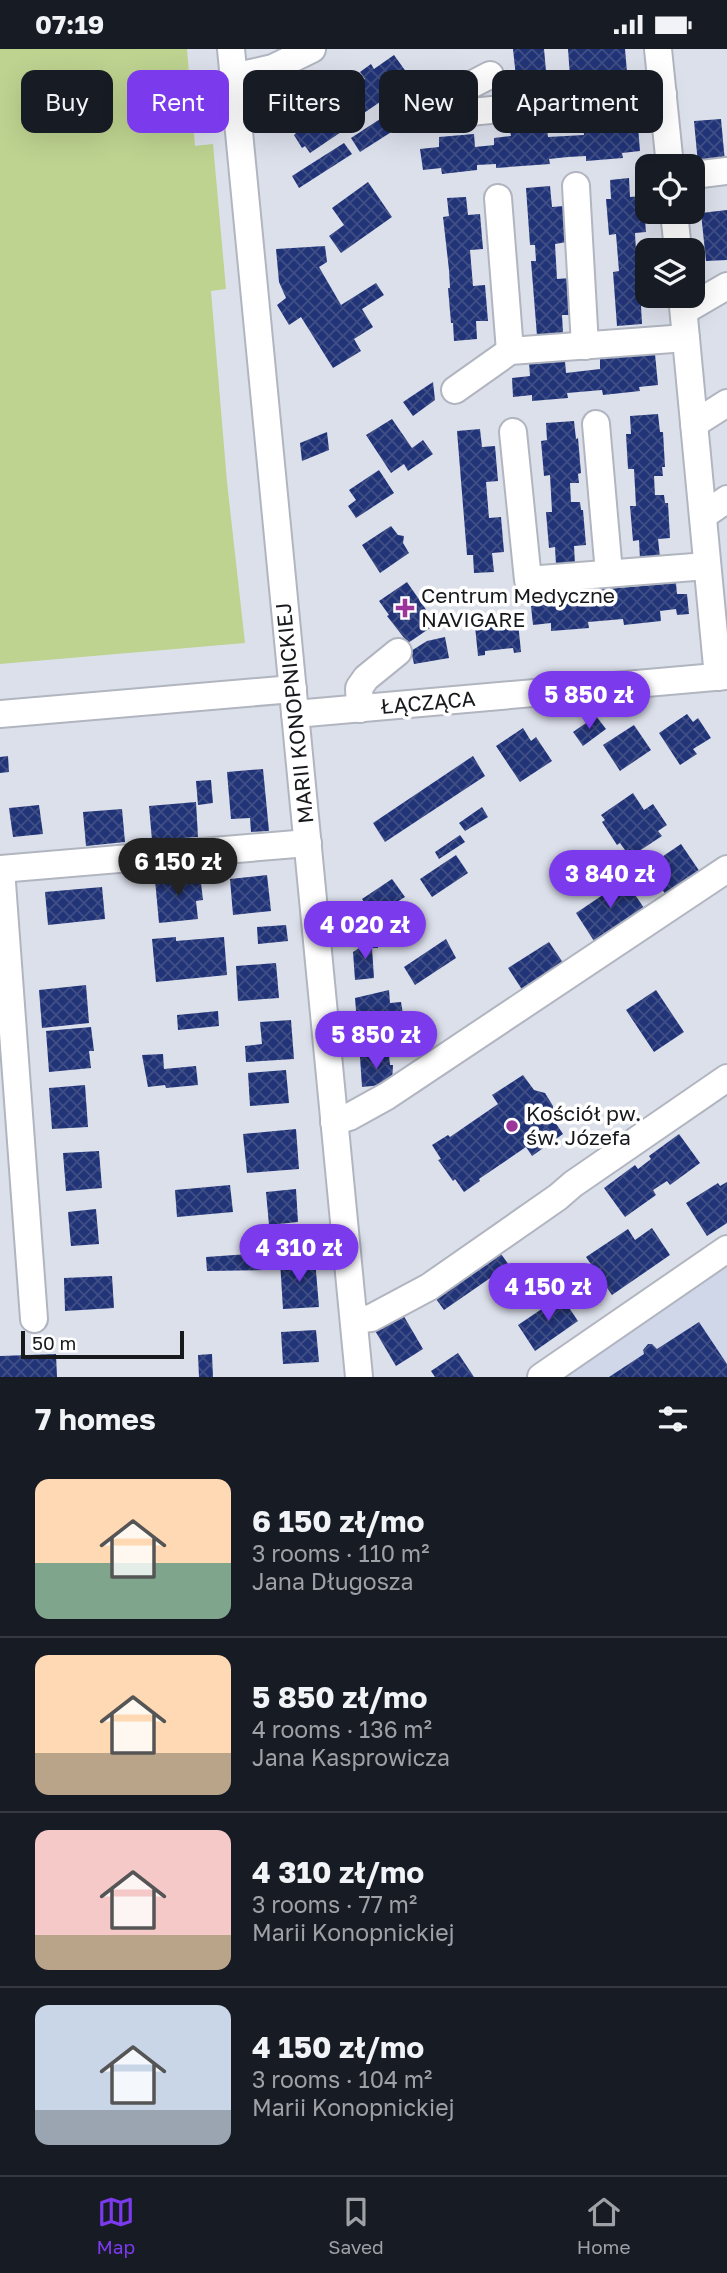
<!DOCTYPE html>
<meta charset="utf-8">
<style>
body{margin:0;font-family:"Golos Text",sans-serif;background:#20242c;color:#f1f3f6;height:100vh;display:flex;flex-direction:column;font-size:26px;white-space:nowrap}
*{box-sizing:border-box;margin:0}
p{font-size:23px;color:#9ea1a6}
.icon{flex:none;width:38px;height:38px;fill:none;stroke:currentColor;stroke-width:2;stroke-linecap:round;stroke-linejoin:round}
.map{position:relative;height:1328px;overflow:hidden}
.side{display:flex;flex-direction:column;background:#171b24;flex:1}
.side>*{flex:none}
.top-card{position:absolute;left:21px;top:21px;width:686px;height:63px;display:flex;gap:14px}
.fabs{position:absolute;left:635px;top:105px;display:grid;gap:14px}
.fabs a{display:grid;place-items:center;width:70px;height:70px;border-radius:14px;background:#171b24;box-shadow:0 7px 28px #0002;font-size:35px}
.scale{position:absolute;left:21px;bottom:18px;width:163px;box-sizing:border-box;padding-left:7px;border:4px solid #18191d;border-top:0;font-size:19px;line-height:24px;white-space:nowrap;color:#18191d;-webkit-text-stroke:5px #fff;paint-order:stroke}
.price{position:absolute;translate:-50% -60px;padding:0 16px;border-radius:24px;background:#7c3aed;color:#fff;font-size:23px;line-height:46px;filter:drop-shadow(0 2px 4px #0008)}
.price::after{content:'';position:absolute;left:50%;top:42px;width:21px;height:16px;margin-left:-10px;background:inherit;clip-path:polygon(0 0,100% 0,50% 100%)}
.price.on{background:#222;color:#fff}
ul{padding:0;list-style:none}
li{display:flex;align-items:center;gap:21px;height:175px;padding:0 35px}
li+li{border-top:2px solid #363941}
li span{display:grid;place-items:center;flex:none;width:196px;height:140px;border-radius:14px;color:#555}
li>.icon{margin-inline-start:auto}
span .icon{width:84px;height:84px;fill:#fffc;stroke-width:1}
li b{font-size:30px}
h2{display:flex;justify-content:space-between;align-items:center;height:84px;padding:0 35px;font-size:30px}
.chip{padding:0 24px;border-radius:14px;background:#171b24;box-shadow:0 7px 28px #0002;font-size:24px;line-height:63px}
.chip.on{background:#7c3aed;color:#fff}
.status{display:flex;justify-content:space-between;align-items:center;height:49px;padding:0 35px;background:#171b24;direction:ltr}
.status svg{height:19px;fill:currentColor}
.tab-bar{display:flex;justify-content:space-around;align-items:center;height:98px;border-top:2px solid #363941;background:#171b24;font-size:19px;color:#9ea1a6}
.tab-bar a{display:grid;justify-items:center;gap:4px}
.tab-bar .on{color:#7c3aed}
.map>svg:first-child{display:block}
.built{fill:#d0d7e9}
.garden{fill:#bed390}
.building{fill:url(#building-cross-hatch)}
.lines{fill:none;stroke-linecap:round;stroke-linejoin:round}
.minor-casing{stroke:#b1b5c0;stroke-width:30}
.minor{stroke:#fff;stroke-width:26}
.poi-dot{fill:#9c3599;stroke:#fff;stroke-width:2.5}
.labels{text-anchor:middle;stroke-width:7;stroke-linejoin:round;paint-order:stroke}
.poi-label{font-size:21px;fill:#18191d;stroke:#fff;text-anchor:start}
.street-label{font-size:21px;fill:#18191d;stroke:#fff}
</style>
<div class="status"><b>07:19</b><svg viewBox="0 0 49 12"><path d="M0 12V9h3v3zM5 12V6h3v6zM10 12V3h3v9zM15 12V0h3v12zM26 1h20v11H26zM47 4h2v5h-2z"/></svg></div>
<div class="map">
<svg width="727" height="1328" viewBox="0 0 727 1328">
<defs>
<pattern id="building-cross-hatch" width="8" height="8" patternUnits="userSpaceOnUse" patternTransform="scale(1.75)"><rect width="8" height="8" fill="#223478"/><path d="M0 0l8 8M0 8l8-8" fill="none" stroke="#404f85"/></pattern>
</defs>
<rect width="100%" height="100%" fill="#dce0eb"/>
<polygon class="built" points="727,1209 727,1328 554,1328"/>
<polygon class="garden" points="0,0 187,0 195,97 213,95 226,240 211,242 227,433 245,594 0,615"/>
<g class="building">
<polygon points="513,0 544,0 548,44 518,47"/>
<polygon points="568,0 625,0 627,23 570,28"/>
<polygon points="394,6 412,31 361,66 346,43 365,30 360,23 371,15 374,20"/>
<polygon points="311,34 316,40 320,38 330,52 327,55 331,60 333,58 343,74 340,75 344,81 310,104 305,97 302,99 294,86 296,84 291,78 288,80 277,64 281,62 277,56"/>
<polygon points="409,51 418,66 360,103 351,89"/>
<polygon points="721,70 725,113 698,115 694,72"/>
<polygon points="619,73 620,79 638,77 640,102 622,104 623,109 586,112 586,107 568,108 549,110 550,115 496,119 496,115 477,116 477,121 442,125 441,119 423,121 420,100 439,98 439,88 474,85 475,98 494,96 494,89 511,87 510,82 547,79 548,88 584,86 583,76"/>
<polygon points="344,94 352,105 299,139 292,127"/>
<polygon points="629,129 630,148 643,147 646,183 635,184 637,220 648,220 648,247 651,247 652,256 641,257 642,275 617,277 613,223 619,222 616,185 609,186 606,150 611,150 610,131"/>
<polygon points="368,133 392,168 341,204 329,187 344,176 332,159"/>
<polygon points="550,137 552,158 564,157 567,193 555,195 557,230 570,229 573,266 562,266 563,284 537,287 531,212 536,212 535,196 530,196 526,139"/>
<polygon points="466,148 468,166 480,165 483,200 470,201 473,237 485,236 488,272 476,272 477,290 454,292 453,274 451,274 448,239 450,239 449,221 443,168 449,167 447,149"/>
<polygon points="727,161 727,211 706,212 701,164"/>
<polygon points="325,197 327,213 319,218 341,256 376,234 384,246 362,260 373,278 354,290 361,302 333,319 301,268 289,276 277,256 286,249 279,233 276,200"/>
<polygon points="655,305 658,336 639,338 640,342 603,346 602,341 567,344 568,349 532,352 532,346 513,348 512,329 530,327 529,314 565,312 566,324 600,320 600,309"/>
<polygon points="433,333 435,351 413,367 403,353"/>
<polygon points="658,365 660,383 663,383 665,418 662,418 663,427 654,427 655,446 664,446 665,454 668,454 670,489 658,490 660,508 640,510 639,491 633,492 630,457 636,457 634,420 628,420 626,385 631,385 630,367"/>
<polygon points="392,370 412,399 423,391 433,405 408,422 404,415 391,424 366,386"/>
<polygon points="574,372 576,390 578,389 581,424 578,425 579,434 570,434 571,453 580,453 581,461 583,461 586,496 574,497 575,515 556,516 555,498 549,499 546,463 552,463 550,426 544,427 541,392 547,391 546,374"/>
<polygon points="480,380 482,398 495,397 498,432 486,433 489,469 501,468 504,503 492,504 494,523 474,524 473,506 467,506 457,382"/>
<polygon points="327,383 329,401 302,412 300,394"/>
<polygon points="379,421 394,444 356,469 348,457 356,451 349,441"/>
<polygon points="391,477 398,486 404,487 403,494 409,504 380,524 362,496"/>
<polygon points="407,533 436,575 408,594 387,567 389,566 379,552"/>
<polygon points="676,534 677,545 687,545 689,565 677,566 676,560 660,562 661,572 624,576 623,570 588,573 589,579 551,582 551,574 533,576 531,557 549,555 549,545"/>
<polygon points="496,568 506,568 506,575 518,573 521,603 514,604 513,599 485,602 485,606 478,607 475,577 487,576 486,570"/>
<polygon points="445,588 449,609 414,615 411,602 427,592"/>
<polygon points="687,665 693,673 698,669 711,689 693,700 697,705 680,716 659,684"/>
<polygon points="596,667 606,680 583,697 573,683"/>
<polygon points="634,676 651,701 620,722 603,696"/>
<polygon points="523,679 531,692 536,688 552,712 520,733 496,697"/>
<polygon points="8,707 9,723 0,724 0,708"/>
<polygon points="473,707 485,727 385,793 373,774"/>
<polygon points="263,720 269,782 251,783 250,769 231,770 227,723"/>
<polygon points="211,731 213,754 198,756 196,732"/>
<polygon points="633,744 644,761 653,755 667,776 658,782 662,787 630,808 620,794 617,796 602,773 605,771 601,766"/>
<polygon points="196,753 198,788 152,791 149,757"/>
<polygon points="39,756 43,785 13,788 9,759"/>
<polygon points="482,758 488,768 465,782 459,774"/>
<polygon points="122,760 125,793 86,797 83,763"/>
<polygon points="460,786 465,793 439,810 435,803"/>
<polygon points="681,795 700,823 666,846 647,818"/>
<polygon points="456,806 468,824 432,848 420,830"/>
<polygon points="200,826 203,851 196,852 198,870 159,874 155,831"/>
<polygon points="267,826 271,862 233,866 230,830"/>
<polygon points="392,830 405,848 392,856 394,863 378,874 362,850"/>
<polygon points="625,831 644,859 594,892 576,864"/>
<polygon points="102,838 105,870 48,876 45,843"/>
<polygon points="286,876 288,892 258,895 257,878"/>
<polygon points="176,888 176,892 224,888 227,926 156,933 152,890"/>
<polygon points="377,888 378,899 372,899 374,929 355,931 353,903"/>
<polygon points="446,890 456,909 415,936 404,918"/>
<polygon points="549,893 564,915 523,942 508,919"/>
<polygon points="276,914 279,949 238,952 236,917"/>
<polygon points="86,936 89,974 42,979 39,941"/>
<polygon points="389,941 390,954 401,953 403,965 392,966 392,978 358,986 355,949"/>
<polygon points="656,941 684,983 654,1003 626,961"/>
<polygon points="218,962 219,977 178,981 177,966"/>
<polygon points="291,971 294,1010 246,1013 245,997 262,995 260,973"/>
<polygon points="91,978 94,1002 89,1002 91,1019 49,1023 46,982"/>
<polygon points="163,1005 164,1020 196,1017 198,1036 166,1039 165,1036 148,1038 142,1006"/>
<polygon points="389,1006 390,1016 393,1016 392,1035 362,1038 360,1008"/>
<polygon points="286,1021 289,1054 250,1057 248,1024"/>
<polygon points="523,1026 534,1041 545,1044 553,1057 553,1070 563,1085 532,1107 526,1098 479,1130 480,1132 464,1143 455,1130 453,1132 441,1115 438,1111 441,1110 432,1096 448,1086 450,1088 498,1055 492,1046"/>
<polygon points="85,1036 88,1078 52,1080 49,1039"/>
<polygon points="296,1080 299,1120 247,1124 243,1085"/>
<polygon points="679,1085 700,1114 670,1136 667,1132 653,1141 656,1146 625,1168 604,1139 635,1116 638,1120 651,1110 649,1107"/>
<polygon points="99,1102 102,1139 66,1142 63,1104"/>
<polygon points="727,1133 727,1174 707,1187 686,1154 718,1134 720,1137"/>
<polygon points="230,1136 233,1163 177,1168 175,1141"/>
<polygon points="296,1140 298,1173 269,1176 266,1143"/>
<polygon points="96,1160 99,1195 71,1197 68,1163"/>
<polygon points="652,1179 670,1206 612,1246 586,1208 628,1180 635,1191"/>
<polygon points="496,1198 509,1216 444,1261 431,1243"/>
<polygon points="263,1204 264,1221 207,1222 206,1208"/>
<polygon points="315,1210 319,1258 283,1260 280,1212"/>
<polygon points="112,1227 114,1259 65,1262 64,1229"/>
<polygon points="561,1247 578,1272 535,1302 518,1276"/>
<polygon points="402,1264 423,1300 396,1317 374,1280"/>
<polygon points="699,1273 727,1315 727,1328 609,1328 644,1305 643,1301 648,1295 652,1295 657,1300"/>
<polygon points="316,1281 319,1313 283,1315 281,1283"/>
<polygon points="458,1304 474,1328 435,1328 431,1322"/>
<polygon points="56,1305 57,1328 0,1328 0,1307"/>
<polygon points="212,1305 213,1328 199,1328 198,1306"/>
</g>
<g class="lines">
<defs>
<g id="minor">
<polyline points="231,0 359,1328"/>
<polyline points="658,0 670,117"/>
<polyline points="490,26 442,51 438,66 663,45"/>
<polyline points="233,28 273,19 312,0"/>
<polyline points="693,126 727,122"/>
<polyline points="576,137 585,297"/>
<polyline points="498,149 510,302"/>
<polyline points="674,163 678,201"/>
<polyline points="682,247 718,628"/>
<polyline points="684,262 727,237"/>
<polyline points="455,341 510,302 686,289"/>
<polyline points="596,375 609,524"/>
<polyline points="694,375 727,354"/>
<polyline points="513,383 528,531 707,517"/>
<polyline points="703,467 727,450"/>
<polyline points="360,660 359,639 366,629 398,603"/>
<polyline points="0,665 293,640"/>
<polyline points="295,665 727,627"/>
<polyline points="0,820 308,794"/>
<polyline points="1,820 34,1270"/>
<polyline points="334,1073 349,1068 387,1047 727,820"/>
<polyline points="354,1271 371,1269 429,1238 558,1148 573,1135 727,1029"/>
<polyline points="541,1328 727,1200"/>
</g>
</defs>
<use href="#minor" class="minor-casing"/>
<use href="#minor" class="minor"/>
</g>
<g class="poi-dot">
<path d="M401.5 548.5h7v7h7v7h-7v7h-7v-7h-7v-7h7z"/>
<circle cx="512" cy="1077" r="7"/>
</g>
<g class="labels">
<g class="poi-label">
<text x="421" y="554">Centrum Medyczne<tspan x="421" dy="24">NAVIGARE</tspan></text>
<text x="526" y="1072">Kościół pw.<tspan x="526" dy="24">św. Józefa</tspan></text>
</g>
<g class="street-label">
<text transform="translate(428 654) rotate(-5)" y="7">ŁĄCZĄCA</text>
<text transform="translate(295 664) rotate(-96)" y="7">MARII KONOPNICKIEJ</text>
</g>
</g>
</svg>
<div class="fabs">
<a><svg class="icon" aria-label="locate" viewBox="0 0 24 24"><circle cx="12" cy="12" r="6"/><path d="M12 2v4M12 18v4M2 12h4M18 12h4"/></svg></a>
<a><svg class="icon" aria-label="layers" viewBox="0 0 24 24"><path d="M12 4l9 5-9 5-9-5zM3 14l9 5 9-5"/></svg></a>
</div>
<div class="scale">50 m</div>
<b class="price" style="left:589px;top:682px">5 850 zł</b>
<b class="price on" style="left:178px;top:849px">6 150 zł</b>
<b class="price" style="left:610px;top:861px">3 840 zł</b>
<b class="price" style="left:365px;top:912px">4 020 zł</b>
<b class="price" style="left:376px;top:1022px">5 850 zł</b>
<b class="price" style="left:299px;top:1235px">4 310 zł</b>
<b class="price" style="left:548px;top:1274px">4 150 zł</b>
<div class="top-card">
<a class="chip">Buy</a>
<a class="chip on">Rent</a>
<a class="chip">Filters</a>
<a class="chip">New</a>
<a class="chip">Apartment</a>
</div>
</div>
<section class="side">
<h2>7 homes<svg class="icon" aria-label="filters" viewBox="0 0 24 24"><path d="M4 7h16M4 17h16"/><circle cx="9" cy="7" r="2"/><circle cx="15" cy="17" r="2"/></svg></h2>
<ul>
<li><span style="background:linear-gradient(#ffd9b3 60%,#7fa58c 0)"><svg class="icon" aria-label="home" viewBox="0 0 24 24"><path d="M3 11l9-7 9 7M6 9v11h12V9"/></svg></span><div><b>6 150 zł/mo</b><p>3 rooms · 110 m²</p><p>Jana Długosza</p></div></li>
<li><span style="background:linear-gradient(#ffd9b3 70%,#b9a48a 0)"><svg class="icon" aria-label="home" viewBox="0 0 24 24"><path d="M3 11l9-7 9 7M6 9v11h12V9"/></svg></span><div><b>5 850 zł/mo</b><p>4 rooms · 136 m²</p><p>Jana Kasprowicza</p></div></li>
<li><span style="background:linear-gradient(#f6c9c9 75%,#b9a48a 0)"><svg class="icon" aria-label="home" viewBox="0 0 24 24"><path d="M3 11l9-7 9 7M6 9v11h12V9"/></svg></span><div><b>4 310 zł/mo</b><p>3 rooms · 77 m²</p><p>Marii Konopnickiej</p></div></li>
<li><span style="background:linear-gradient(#c9d6e8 75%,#9aa5b1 0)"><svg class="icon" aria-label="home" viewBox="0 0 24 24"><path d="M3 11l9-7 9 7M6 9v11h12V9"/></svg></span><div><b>4 150 zł/mo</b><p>3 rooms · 104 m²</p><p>Marii Konopnickiej</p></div></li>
</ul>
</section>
<nav class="tab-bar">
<a class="on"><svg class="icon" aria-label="map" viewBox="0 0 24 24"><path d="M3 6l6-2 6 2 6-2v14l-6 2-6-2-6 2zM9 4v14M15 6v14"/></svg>Map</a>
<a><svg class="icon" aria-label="saved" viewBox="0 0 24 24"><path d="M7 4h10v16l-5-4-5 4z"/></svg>Saved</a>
<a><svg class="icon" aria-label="home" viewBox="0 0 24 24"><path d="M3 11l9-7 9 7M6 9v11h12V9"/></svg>Home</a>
</nav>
